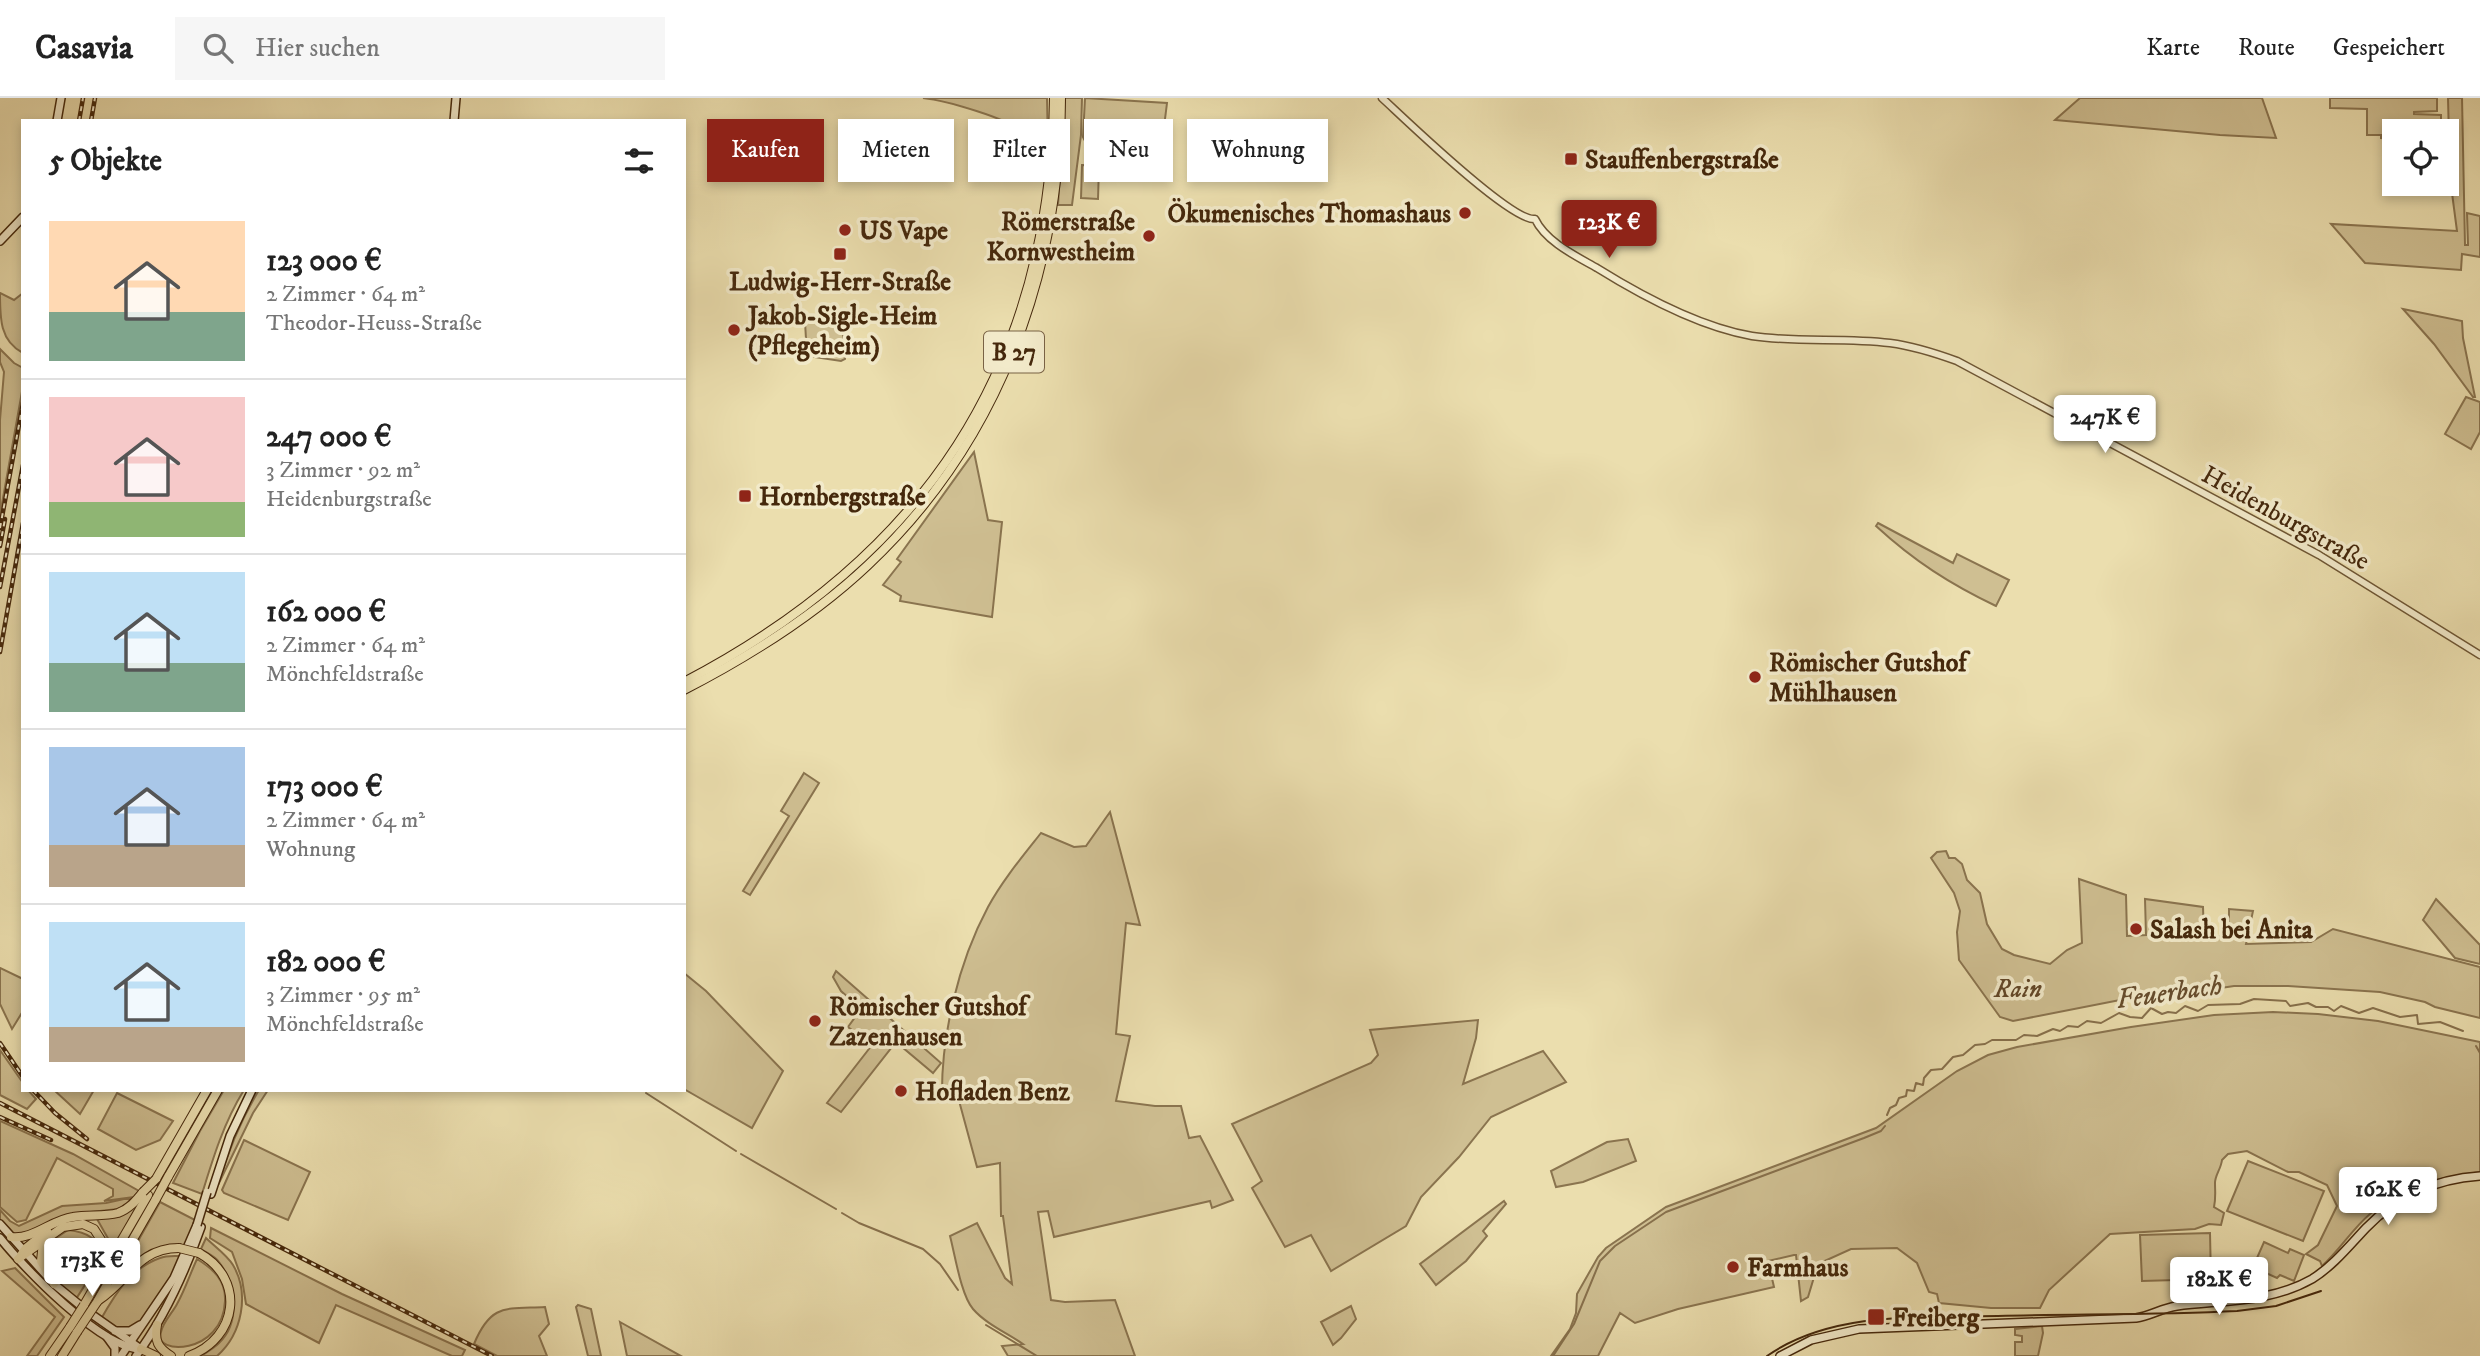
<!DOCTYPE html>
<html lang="de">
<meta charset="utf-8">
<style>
body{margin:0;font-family:"IM FELL DW Pica",serif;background:#f6f6f6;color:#222;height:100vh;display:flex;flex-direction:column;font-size:26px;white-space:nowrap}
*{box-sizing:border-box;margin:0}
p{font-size:23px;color:#767676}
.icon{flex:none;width:38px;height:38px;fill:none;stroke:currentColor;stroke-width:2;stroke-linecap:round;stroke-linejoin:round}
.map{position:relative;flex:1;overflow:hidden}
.sheet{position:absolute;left:21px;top:21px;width:665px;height:973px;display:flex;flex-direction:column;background:#fff;border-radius:0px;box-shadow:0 4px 10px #0003}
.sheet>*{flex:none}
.guide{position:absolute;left:707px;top:21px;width:665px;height:63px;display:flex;gap:14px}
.fabs{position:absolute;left:2382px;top:21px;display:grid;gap:14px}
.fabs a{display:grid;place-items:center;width:77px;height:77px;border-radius:0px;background:#fff;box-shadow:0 4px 10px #0003;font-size:35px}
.price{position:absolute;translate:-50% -60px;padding:0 16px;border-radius:7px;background:#fff;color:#222;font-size:23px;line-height:46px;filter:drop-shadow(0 2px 4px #0008)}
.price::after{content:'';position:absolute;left:50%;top:42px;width:21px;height:16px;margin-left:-10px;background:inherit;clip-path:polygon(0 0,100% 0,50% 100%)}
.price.selected{background:#8f2418;color:#fff}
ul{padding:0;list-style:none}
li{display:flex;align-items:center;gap:21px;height:175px;padding:0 28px}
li+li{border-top:2px solid #e0e0e0}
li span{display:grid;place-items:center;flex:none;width:196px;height:140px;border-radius:0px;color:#555}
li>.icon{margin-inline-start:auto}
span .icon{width:84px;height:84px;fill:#fffc;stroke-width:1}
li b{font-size:30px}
h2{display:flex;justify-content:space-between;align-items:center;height:84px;padding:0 28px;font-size:30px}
.chip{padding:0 24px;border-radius:0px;background:#fff;box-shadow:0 4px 10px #0003;font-size:24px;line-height:63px}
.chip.selected{background:#8f2418;color:#fff}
header{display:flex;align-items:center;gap:42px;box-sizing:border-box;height:98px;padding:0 35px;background:#fff;border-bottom:2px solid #e0e0e0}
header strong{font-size:33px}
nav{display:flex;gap:38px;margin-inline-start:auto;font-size:24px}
.search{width:490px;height:63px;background:#f6f6f6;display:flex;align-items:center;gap:18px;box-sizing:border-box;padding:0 24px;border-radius:0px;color:#767676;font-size:26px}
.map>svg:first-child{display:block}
.green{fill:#cfbf92;stroke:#8a744f;stroke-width:2}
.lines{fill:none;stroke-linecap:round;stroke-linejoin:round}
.stream{stroke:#87704c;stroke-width:2}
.tertiary-casing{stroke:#6e5634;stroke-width:9}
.secondary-casing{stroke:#45280c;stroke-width:10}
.trunk-casing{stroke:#45280c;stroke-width:10}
.tertiary{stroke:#f2eaca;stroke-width:6}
.secondary{stroke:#f2eaca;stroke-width:7}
.trunk{stroke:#ebdeae;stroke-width:8}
.tram{stroke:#45280c;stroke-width:2}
.rail-casing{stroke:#45280c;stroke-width:4.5}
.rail{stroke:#f2eaca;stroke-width:2;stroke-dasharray:5;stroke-linecap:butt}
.secondary-bridge-casing{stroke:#45280c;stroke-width:10;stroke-linecap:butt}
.trunk-bridge-casing{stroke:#45280c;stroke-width:10;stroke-linecap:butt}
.secondary-bridge{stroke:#f2eaca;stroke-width:7}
.trunk-bridge{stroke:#ebdeae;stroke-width:8}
.poi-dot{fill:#8f2418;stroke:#f2eaca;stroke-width:2.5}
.labels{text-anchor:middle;stroke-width:7;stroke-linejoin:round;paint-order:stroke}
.shield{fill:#f2eaca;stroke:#796245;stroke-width:2}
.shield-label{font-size:24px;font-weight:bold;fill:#45280c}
.poi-label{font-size:26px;font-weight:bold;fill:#45280c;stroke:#f2eaca;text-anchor:start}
.street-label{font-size:26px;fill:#45280c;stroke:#f2eaca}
.park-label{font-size:26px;font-style:italic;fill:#614627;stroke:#f2eaca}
.water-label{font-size:28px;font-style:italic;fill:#664c2c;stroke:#f2eaca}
</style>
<header>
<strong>Casavia</strong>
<div class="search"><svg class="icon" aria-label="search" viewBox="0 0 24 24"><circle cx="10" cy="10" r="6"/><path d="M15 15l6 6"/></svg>Hier suchen</div>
<nav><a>Karte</a><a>Route</a><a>Gespeichert</a></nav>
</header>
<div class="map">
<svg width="2480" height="1258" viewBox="0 0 2480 1258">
<rect width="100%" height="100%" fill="#ebdeae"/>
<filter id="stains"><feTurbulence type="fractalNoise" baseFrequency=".00286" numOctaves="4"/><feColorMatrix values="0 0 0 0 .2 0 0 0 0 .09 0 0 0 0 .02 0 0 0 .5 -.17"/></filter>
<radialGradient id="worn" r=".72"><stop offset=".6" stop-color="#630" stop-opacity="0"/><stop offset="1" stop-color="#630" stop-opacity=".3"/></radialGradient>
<g class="green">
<path d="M923,0H1047L1048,48L1043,74L1021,70C1023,62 1028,45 1024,37C1015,21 942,2 923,0Z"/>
<polygon points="1065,0 1082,0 1081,37 1072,107 1058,107"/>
<polygon points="1085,0 1167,5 1161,53 1088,49 1083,39"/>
<polygon points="2080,0 2262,0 2276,40 2220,37 2055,22"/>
<polygon points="2330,0 2437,0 2437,13 2414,14 2414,16 2441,17 2441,32 2394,33 2392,41 2381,40 2381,37 2367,37 2367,11 2330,10"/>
<polygon points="2448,0 2462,0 2465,147 2468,147 2467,115 2480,118 2480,159 2462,156 2461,172 2365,165 2331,126 2457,133 2450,80"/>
<polygon points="1082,67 1099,68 1098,101 1081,100"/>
<path d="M0,195L14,202L23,195V255C0,243 0,221 0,195Z"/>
<polygon points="2403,211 2462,223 2463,240 2475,299 2473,299 2434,246"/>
<polygon points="842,222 845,261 841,263 807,258 805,224"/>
<polygon points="0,251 14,265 23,270 23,288 0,417 0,322 4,274 0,264"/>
<polygon points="2466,299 2480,304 2480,334 2471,351 2445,336"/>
<polygon points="974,354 988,422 1002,424 992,519 900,503 901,498 883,487 901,464 897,461"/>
<path d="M1878,425L1953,465L1957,456L2009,482L1996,508C1950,486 1914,463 1876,428Z"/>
<polygon points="804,675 819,685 750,797 743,793 789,718 781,713"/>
<path d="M1110,714L1140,827L1126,825L1116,936L1130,938L1116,1003L1155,1008H1181L1189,1040L1200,1038L1233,1102L1212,1110L1210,1103L1054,1139L1048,1113L1038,1114L1051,1202L1065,1204L1115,1202L1135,1258H1008L1002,1248L1023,1246C1007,1235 986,1226 973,1211C961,1197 955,1157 950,1138L977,1125L1005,1180L1012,1186L1003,1118H1001L1000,1065L977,1069L958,999L942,1000C941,938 958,865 988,809C1002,783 1022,759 1041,735L1074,749L1086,748Z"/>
<polygon points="1946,753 1949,760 1955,760 1962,766 1967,782 1980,795 1987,826 2002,851 2014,857 2050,866 2067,852 2082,845 2079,781 2126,797 2127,838 2146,837 2145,801 2203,809 2204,839 2229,838 2229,811 2253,813 2246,846 2311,844 2333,831 2480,869 2480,920 2435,909 2425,904 2380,894 2288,888 2234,888 2161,899 2120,902 2013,923 2000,919 1959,862 1957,834 1960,813 1954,795 1931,760 1937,754"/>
<polygon points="2436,801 2480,847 2480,866 2455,860 2423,822"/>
<polygon points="0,870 23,881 23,913 12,931 0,906"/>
<polygon points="836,873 941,965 933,975 896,944 841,1014 827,1005 872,947 848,929 861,911 841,893 833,879"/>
<polygon points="684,875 706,893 783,973 752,1030 684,991"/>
<path d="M2273,914L2318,916L2378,923L2480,944V1074C2441,1079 2400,1088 2370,1116C2352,1131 2340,1152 2322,1168L2320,1163L2306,1156L2318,1147L2337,1108L2327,1087L2299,1074H2288L2247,1053L2228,1056L2222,1062C2221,1071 2215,1077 2215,1085C2215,1094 2216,1100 2214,1109L2224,1115L2221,1127L2209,1126L2195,1131L2110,1136L2049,1192L2040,1210H1991L1939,1205L1937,1196L1929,1194L1917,1165L1897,1150L1851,1151L1818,1166L1808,1199L1801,1203L1796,1157H1794L1768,1163L1774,1189L1678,1211L1635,1225L1620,1215L1598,1258H1551L1570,1231L1576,1215L1577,1196L1598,1159L1606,1150L1666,1109L1876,1030L1957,973L1988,957L2017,949L2131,929L2214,917Z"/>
<polygon points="1478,922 1476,940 1463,986 1543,953 1566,984 1491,1019 1459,1059 1421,1099 1406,1128 1331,1173 1311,1137 1285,1149 1252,1090 1262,1083 1232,1026 1371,965 1378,957 1370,932"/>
<polygon points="0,952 23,985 23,992 28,992 36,1001 27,1011 0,997"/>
<polygon points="54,992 94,992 80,1016"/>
<path d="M224,992H244C224,1024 213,1060 202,1096L173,1085L200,1033Z"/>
<path d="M259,992H268L253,1015L218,1087C228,1053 241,1022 259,992Z"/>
<polygon points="117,995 173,1023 160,1042 136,1052 98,1031"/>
<polygon points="0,1023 73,1056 139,1093 134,1099 104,1103 113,1098 113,1091 57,1060 26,1122 17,1124 0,1109"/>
<polygon points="1628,1041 1636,1063 1583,1084 1556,1089 1551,1073 1607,1044"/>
<polygon points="244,1042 310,1074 288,1122 224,1095 222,1092"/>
<polygon points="2248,1063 2324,1093 2303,1143 2227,1113"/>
<polygon points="124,1101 134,1101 118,1111 82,1115 22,1137 12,1135 0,1122 0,1112 10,1123 19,1128 62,1108 106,1105"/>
<polygon points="1504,1103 1506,1106 1483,1133 1487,1138 1466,1163 1436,1187 1420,1166"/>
<path d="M160,1104L195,1122L186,1147C156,1148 143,1157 120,1175Z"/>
<polygon points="137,1108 118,1143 110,1144 97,1121 120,1117"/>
<polygon points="211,1130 342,1196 465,1252 462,1258 452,1258 336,1207 319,1245 246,1206 242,1181 232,1154 210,1140"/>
<path d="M68,1132C121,1138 92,1176 76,1201C57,1186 48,1178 43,1154L47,1146Z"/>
<polygon points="2210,1135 2211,1181 2142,1183 2140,1137"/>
<path d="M206,1140C214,1148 227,1157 233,1167C250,1196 242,1236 217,1258H201C207,1254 214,1250 219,1245C241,1224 236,1186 219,1164C215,1158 207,1155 201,1151Z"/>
<polygon points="2264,1144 2288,1155 2290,1151 2304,1157 2294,1183 2280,1177 2277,1180 2253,1169"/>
<path d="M183,1158L149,1214L134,1230L118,1231L101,1221C115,1196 131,1170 160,1160C166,1157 175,1158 183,1158Z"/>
<path d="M197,1161C213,1171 226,1182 225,1203C223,1257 152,1258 161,1234C163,1224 173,1214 177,1206C185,1192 190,1176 197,1161Z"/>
<polygon points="15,1170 64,1219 37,1258 27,1258 55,1219 2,1173"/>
<polygon points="578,1207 591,1211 601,1258 588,1258 576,1209"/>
<polygon points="1351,1208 1356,1221 1341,1240 1333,1247 1321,1224"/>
<path d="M545,1209L549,1226L539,1238L547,1258H497L474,1246C491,1205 506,1211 545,1209Z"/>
<polygon points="620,1224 681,1258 627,1258"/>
<polygon points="2042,1228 2043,1235 2038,1258 2015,1258 2015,1244 2022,1244 2022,1238 2015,1237 2015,1231"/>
</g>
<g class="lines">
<g class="stream">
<polyline points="2476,948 2480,955"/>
<polyline points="646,995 736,1053"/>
<polyline points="1887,1017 1890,1010 1896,1007 1899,1000 1906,998 1907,992 1914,993 1916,985 1923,987 1924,980 1931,972 1942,971 1953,959 1963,957 1975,947 1985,946 1992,942 2016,942 2024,937 2037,938 2053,931 2060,933 2068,928 2078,929 2087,923 2101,925 2119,915 2130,919 2142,920 2151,910 2162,916 2168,914 2176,915 2185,908 2198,913 2208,907 2240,906 2254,901 2286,903 2290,908 2308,905 2316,909 2328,909 2334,913 2341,908 2359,915 2373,910 2400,919 2417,917 2418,926 2440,924 2463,933"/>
<polyline points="741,1056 836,1111"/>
<polyline points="842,1115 859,1125 923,1151 940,1166 958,1192"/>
<polyline points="986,1227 1037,1258"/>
<polyline points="1553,1258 1574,1226 1600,1163 1615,1148 1666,1114 1864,1040 1881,1033 1885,1028"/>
</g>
<defs>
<path id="tertiary" d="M1382,0C1405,21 1511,124 1535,121C1546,144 1576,158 1597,170C1642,198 1700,229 1752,238C1798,245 1844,239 1890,245C1913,248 1935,255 1957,263L2319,457L2480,557"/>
<g id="secondary">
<polyline points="57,23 61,0"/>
<polyline points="454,23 456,0"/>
<polyline points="0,143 23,119"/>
<polyline points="211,1096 230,1038 252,992"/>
<polyline points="0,1126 54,1186 87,1213 141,1251"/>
<path d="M0,1140C24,1170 102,1251 141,1251"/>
<polyline points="115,1233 130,1233 140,1227"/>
<polyline points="107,1239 115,1250 115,1258"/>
<polyline points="121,1258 174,1180 197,1127"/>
<path d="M136,1258C165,1219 185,1174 201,1129"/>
<path d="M1780,1258L1811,1242L1859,1231L2136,1220C2150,1218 2162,1210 2177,1208C2222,1202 2270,1205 2312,1181C2333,1168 2349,1148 2366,1130C2397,1098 2435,1081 2480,1078"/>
</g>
<g id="trunk">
<path d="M684,584C923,459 1050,272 1054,0"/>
<path d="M684,592C750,558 814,518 868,467C998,345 1060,176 1061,0"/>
<polyline points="168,1079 218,992"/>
<polyline points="156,1081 207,992"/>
<path d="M11,1139C33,1142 51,1122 73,1119C88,1116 103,1119 118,1115C129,1111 136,1103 143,1094"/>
<polyline points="43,1144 41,1163 54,1186"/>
<polyline points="21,1157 26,1150 47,1133"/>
<polyline points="18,1161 63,1129 83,1126 94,1131 103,1145 100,1181"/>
<path d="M99,1202C128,1183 138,1150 179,1150"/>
<polyline points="97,1204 156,1101"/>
<polyline points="84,1207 148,1097"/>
<path d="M157,1227C154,1243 158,1250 171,1258"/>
<polyline points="141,1251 156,1258"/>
<polyline points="50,1258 70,1229"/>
<polyline points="62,1258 77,1234"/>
<path d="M189,1258C238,1240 246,1181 199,1155"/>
</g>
</defs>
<use href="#tertiary" class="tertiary-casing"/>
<use href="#secondary" class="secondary-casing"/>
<use href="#trunk" class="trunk-casing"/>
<use href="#tertiary" class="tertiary"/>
<use href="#secondary" class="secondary"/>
<use href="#trunk" class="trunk"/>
<path class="tram" d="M1767,1258C1831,1213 1923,1219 1998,1218C2078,1216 2158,1217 2237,1213L2276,1208L2321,1193"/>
<defs>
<g id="rail">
<polyline points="79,23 83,0"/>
<polyline points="91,23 95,0"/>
<polyline points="0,430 23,305"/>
<polyline points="0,448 5,421"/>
<polyline points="0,489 23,367"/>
<polyline points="0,554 23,425"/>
<polyline points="0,945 23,979"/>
<polyline points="33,992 55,1015 87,1041"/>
<polyline points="0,1005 492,1258"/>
<polyline points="0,1019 51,1042"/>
</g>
</defs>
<use href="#rail" class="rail-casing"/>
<use href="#rail" class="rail"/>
<defs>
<polyline id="secondary-bridge" points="197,1127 207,1094"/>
<g id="trunk-bridge">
<polyline points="143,1094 156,1081"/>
<polyline points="156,1101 168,1079"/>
<polyline points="179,1150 199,1155"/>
<polyline points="70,1229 84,1207"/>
<polyline points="77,1234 97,1204"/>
</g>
</defs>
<use href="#secondary-bridge" class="secondary-bridge-casing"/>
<use href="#trunk-bridge" class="trunk-bridge-casing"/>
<use href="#secondary-bridge" class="secondary-bridge"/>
<use href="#trunk-bridge" class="trunk-bridge"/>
</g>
<g class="poi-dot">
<rect x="1564" y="54" width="14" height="14" rx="3.5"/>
<circle cx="1465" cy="115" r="7"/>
<circle cx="845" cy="132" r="7"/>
<circle cx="1149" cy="138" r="7"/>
<rect x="833" y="149" width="14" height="14" rx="3.5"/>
<circle cx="734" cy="232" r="7"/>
<rect x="738" y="391" width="14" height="14" rx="3.5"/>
<circle cx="1755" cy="579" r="7"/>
<circle cx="2136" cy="831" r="7"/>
<circle cx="815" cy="923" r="7"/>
<circle cx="901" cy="993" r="7"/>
<circle cx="1733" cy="1169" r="7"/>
<rect x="1867" y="1210" width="18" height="18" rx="3.5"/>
</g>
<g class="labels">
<rect class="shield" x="984" y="233.5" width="60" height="41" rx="5"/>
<g class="shield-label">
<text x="1014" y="262">B 27</text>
</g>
<g class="poi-label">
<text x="1585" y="70">Stauffenbergstraße</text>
<text x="1451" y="124" text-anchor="end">Ökumenisches Thomashaus</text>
<text x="1135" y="132" text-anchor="end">Römerstraße<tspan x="1135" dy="30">Kornwestheim</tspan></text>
<text x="859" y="141">US Vape</text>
<text x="840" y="192" text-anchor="middle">Ludwig-Herr-Straße</text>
<text x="748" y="226">Jakob-Sigle-Heim<tspan x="748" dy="30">(Pflegeheim)</tspan></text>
<text x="759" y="407">Hornbergstraße</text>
<text x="1769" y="573">Römischer Gutshof<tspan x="1769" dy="30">Mühlhausen</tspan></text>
<text x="2150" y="840">Salash bei Anita</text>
<text x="829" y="917">Römischer Gutshof<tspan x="829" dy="30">Zazenhausen</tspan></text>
<text x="915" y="1002">Hofladen Benz</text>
<text x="1747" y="1178">Farmhaus</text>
<text x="1892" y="1228">Freiberg</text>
</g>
<g class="street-label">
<text transform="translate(2286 419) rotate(29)" y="9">Heidenburgstraße</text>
</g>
<g class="park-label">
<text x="2018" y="899">Rain</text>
</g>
<g class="water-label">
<text transform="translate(2169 893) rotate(-8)" y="10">Feuerbach</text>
</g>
</g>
<rect width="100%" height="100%" filter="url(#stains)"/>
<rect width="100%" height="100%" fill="url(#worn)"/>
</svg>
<div class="fabs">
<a><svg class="icon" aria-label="locate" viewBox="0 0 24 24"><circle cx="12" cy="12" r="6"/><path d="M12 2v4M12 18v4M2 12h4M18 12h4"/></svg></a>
</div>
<b class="price selected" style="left:1609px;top:162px">123K €</b>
<b class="price" style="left:2105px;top:357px">247K €</b>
<b class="price" style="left:2388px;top:1129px">162K €</b>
<b class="price" style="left:92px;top:1200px">173K €</b>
<b class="price" style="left:2219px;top:1219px">182K €</b>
<div class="guide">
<a class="chip selected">Kaufen</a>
<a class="chip">Mieten</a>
<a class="chip">Filter</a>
<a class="chip">Neu</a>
<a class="chip">Wohnung</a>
</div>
<section class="sheet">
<h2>5 Objekte<svg class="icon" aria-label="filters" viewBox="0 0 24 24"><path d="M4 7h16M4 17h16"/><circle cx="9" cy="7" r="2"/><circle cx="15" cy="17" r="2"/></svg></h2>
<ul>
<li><span style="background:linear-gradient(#ffd9b3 65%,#7fa58c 0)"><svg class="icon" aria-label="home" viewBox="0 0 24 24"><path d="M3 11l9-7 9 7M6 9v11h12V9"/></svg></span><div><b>123 000 €</b><p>2 Zimmer · 64 m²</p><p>Theodor-Heuss-Straße</p></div></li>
<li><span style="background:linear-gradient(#f6c9c9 75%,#8fb573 0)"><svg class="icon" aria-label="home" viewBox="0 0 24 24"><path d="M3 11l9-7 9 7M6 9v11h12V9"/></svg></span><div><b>247 000 €</b><p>3 Zimmer · 92 m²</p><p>Heidenburgstraße</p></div></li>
<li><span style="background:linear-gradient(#bfe0f5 65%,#7fa58c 0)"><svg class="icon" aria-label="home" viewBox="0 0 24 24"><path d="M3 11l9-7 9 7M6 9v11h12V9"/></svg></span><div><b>162 000 €</b><p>2 Zimmer · 64 m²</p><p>Mönchfeldstraße</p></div></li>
<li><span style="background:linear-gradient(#a9c7e8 70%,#b9a48a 0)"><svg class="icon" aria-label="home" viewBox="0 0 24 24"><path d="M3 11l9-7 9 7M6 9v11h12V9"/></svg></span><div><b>173 000 €</b><p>2 Zimmer · 64 m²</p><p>Wohnung</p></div></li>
<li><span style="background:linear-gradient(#bfe0f5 75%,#b9a48a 0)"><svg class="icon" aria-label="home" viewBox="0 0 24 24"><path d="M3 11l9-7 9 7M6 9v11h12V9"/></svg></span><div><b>182 000 €</b><p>3 Zimmer · 95 m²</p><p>Mönchfeldstraße</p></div></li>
</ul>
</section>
</div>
